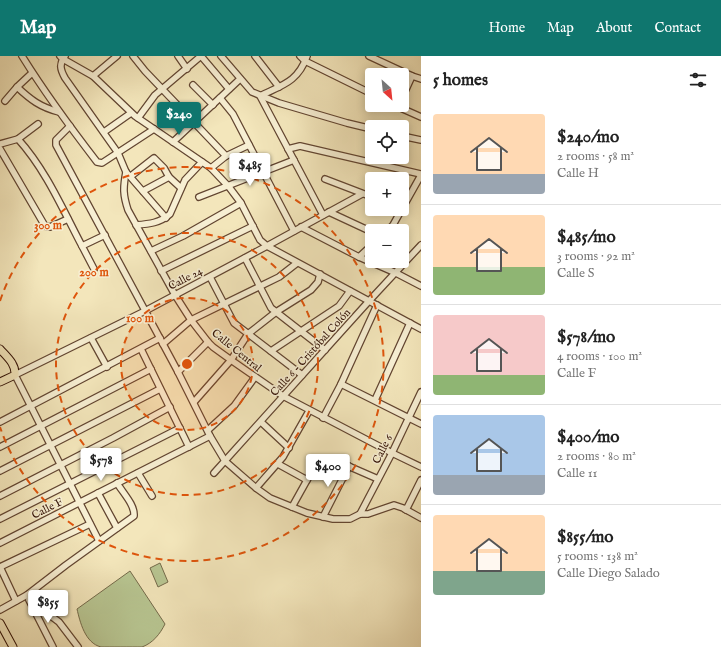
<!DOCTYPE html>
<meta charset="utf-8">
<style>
body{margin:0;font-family:"IM FELL English",serif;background:#f2f2f2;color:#222;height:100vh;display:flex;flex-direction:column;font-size:15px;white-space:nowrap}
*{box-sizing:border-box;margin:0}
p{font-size:13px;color:#767676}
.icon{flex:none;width:22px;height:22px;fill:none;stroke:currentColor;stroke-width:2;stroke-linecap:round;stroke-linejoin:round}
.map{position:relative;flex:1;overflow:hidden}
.drawer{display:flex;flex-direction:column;background:#fff;width:300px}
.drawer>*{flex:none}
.needle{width:26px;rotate:153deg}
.fabs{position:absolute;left:365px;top:12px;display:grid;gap:8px}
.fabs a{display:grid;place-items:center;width:44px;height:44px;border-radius:4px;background:#fff;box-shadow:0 2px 10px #0003;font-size:20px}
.price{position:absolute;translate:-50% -34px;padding:0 9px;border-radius:4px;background:#fff;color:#222;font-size:13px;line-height:26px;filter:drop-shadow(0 1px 2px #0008)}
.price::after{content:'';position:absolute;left:50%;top:24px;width:12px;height:9px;margin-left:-6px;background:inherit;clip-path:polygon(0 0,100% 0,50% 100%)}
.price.selected{background:#0f766e;color:#fff}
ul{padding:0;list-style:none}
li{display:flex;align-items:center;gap:12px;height:100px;padding:0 12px}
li+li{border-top:1px solid #e0e0e0}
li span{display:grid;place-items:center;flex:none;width:112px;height:80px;border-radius:4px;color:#555}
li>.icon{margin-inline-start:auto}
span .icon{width:48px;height:48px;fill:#fffc;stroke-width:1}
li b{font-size:17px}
h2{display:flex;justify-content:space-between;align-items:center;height:48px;padding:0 12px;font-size:17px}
header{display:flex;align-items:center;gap:24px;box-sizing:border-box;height:56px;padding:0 20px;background:#0f766e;color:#fff}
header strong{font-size:19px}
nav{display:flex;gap:22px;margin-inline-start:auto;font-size:14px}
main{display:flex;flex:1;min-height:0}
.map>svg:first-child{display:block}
.green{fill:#b8c692;stroke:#746a4a}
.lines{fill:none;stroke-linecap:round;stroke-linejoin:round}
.minor-casing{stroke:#624531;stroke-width:8}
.major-casing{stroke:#310f03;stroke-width:9}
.minor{stroke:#f7efd3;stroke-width:5.5}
.major{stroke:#f3e6bb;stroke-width:7}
.ring{fill:none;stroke:#df550c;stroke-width:2;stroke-dasharray:7 5}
.labels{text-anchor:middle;stroke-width:3;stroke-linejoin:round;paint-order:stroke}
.street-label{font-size:11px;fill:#310f03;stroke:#f7efd3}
.centre{fill:#df550c;stroke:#f7efd3;stroke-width:2}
.ring-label{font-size:12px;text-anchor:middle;font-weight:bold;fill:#df550c;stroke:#f7efd3;stroke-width:3;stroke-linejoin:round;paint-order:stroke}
</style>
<header>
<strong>Map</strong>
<nav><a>Home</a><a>Map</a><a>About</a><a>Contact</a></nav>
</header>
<main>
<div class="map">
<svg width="421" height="591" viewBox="0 0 421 591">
<rect width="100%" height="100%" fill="#f3e6bb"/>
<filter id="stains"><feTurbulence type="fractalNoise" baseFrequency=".005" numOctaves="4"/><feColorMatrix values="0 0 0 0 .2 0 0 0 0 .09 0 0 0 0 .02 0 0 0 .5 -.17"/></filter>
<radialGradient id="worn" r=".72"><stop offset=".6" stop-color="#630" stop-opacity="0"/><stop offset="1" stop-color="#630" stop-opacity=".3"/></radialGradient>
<g class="green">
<polygon points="160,507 168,526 158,531 150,512"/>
<path d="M130,515L165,568C160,578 153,587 142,591C132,591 109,591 101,591C85,587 80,566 77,553Z"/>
</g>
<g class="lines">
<defs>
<g id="minor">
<path d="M22,0C45,37 70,71 97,106L102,107L154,73"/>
<polyline points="60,0 63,3 93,20 135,60 211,112 229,131 241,147 260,184 267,190 421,273"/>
<path d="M65,0C59,8 60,13 65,22L118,97L126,116L166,162"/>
<polyline points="133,0 145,15 226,100"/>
<polyline points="178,0 187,13"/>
<polyline points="201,0 229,33"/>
<polyline points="221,0 252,36 279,47 347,67 372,73"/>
<polyline points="255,0 279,31"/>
<polyline points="300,0 305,5 372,38"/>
<path d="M307,0C298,26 282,29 260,40L323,159"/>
<polyline points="369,0 412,20 421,23"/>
<polyline points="93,20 117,0"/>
<polyline points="193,29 213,49"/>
<path d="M17,31C31,44 40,51 59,56"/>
<polyline points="220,42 233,58 294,175"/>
<polyline points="402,42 412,20"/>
<polyline points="5,45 17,31 32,17"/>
<polyline points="394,49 421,61"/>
<polyline points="138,62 155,39 201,0"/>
<polyline points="70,70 56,84 56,89 177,314 210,380 225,405 256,432 270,442 307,457 333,463 350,463 360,458 368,458 394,449 403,452 421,462"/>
<polyline points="104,76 131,57"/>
<polyline points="402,80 421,84"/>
<path d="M18,83C46,114 63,154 82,190"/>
<polyline points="173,86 240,23"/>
<polyline points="0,88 18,83 38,68"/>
<polyline points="0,93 45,170 50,171 68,163"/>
<polyline points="288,93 300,90 421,118"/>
<polyline points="211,112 226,100 249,89"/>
<path d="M126,116C123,132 123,139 128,154L175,239L191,264L208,286L213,291L231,304L283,340L392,397L421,411"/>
<polyline points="131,120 154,102 164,112 169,121 181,132"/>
<polyline points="325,123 372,141"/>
<polyline points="143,135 169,121"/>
<polyline points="199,141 294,104"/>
<polyline points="329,156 372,176"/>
<path d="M136,169C149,168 160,167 170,158L185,124L202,106"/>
<polyline points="301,171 359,201 396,217 421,230"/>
<polyline points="387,175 393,169 421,119"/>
<polyline points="151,195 183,180 241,147"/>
<polyline points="359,201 372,189"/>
<polyline points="245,202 271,252 325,294"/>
<polyline points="94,213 82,190 105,179"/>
<polyline points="161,215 253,170"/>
<polyline points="210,221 234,267 302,319"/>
<polyline points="91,282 107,311"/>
<polyline points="163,288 191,264 279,221 297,207"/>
<polyline points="141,293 189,391"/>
<polyline points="271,295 339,250 350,235"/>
<polyline points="178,316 208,286"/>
<polyline points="341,328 421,368"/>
<polyline points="375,344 410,267"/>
<polyline points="194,346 231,304 248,278 276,256 311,234 318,226 320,218"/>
<polyline points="323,362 341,328 377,249"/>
<polyline points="0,366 160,282"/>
<polyline points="261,366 289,392"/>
<polyline points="208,374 234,350 255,321"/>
<polyline points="0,391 151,313"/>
<polyline points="339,406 378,423"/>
<polyline points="278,408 307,424"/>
<polyline points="0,415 160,333"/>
<polyline points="138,417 152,440"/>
<polyline points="214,417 369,245 421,189"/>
<polyline points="256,432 283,401 309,355"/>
<polyline points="98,437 117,472"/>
<polyline points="0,440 113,382 170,351"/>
<polyline points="292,451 316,408"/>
<polyline points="406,454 421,424"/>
<polyline points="360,458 392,397 421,336"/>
<polyline points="323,461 349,410"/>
<polyline points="0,463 180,372"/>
<polyline points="99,485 15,319 145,255 267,190 362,138"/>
<polyline points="0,487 210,380"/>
<polyline points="0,511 90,468"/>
<polyline points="0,511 16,545"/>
<polyline points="27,539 35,548 59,566 78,591"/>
<polyline points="29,544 53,591"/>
<polyline points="43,553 63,539"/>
<path d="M0,554L27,539L66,509L134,460C135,449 123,437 117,427"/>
</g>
<g id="major">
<path d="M0,293C7,301 16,308 15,319L0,326"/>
<polyline points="0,567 13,591"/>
</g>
</defs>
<use href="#minor" class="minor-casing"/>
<use href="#major" class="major-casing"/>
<use href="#minor" class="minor"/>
<use href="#major" class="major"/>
</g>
<circle cx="187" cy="308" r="66" fill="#df550c" fill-opacity=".12"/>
<g class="ring">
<circle cx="187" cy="308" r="66"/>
<circle cx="187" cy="308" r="131"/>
<path d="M0 245A197 197 0 1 1 0 371"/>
</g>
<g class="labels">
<g class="street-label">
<text transform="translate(185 222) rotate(-28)" y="4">Calle 24</text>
<text transform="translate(237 294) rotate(39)" y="4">Calle Central</text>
<text transform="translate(310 296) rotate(-48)" y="4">Calle 6 - Cristóbal Colón</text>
<text transform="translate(382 393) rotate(-63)" y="4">Calle 6</text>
<text transform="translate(47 452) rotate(-27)" y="4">Calle F</text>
</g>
</g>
<circle cx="187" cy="308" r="6" class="centre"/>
<g class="ring-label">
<text x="48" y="173">300 m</text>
<text x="94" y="220">200 m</text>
<text x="140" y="266">100 m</text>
</g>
<rect width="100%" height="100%" filter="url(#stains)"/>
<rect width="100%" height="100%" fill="url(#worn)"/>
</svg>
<div class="fabs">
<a><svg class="needle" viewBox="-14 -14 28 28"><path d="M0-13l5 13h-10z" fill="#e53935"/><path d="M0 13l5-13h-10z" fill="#767676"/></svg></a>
<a><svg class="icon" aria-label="locate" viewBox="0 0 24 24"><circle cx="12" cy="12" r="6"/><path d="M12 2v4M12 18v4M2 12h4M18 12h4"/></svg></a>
<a>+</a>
<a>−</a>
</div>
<b class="price selected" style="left:179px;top:80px">$240</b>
<b class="price" style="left:250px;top:131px">$485</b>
<b class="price" style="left:101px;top:426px">$578</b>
<b class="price" style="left:328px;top:432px">$400</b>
<b class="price" style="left:48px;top:568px">$855</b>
</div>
<section class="drawer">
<h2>5 homes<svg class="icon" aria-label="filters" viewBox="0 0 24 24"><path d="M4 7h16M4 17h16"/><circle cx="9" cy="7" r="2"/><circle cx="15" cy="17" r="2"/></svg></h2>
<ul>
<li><span style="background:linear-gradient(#ffd9b3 75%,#9aa5b1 0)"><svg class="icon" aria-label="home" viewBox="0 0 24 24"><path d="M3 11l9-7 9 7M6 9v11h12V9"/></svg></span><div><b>$240/mo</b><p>2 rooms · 58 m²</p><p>Calle H</p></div></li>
<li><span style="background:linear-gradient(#ffd9b3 65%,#8fb573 0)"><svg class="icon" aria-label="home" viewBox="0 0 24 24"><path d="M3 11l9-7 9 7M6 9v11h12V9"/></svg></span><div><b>$485/mo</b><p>3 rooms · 92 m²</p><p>Calle S</p></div></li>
<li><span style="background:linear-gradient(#f6c9c9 75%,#8fb573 0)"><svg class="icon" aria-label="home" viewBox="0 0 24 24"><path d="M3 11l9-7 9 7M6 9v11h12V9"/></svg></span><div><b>$578/mo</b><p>4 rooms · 100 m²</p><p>Calle F</p></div></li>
<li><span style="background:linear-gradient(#a9c7e8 75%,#9aa5b1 0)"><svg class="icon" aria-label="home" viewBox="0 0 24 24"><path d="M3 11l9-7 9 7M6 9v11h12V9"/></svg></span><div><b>$400/mo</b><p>2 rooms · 80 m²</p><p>Calle 11</p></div></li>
<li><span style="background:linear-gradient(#ffd9b3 70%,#7fa58c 0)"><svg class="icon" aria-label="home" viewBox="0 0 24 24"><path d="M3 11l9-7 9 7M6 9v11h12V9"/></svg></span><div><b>$855/mo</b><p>5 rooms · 138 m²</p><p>Calle Diego Salado</p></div></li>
</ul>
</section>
</main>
